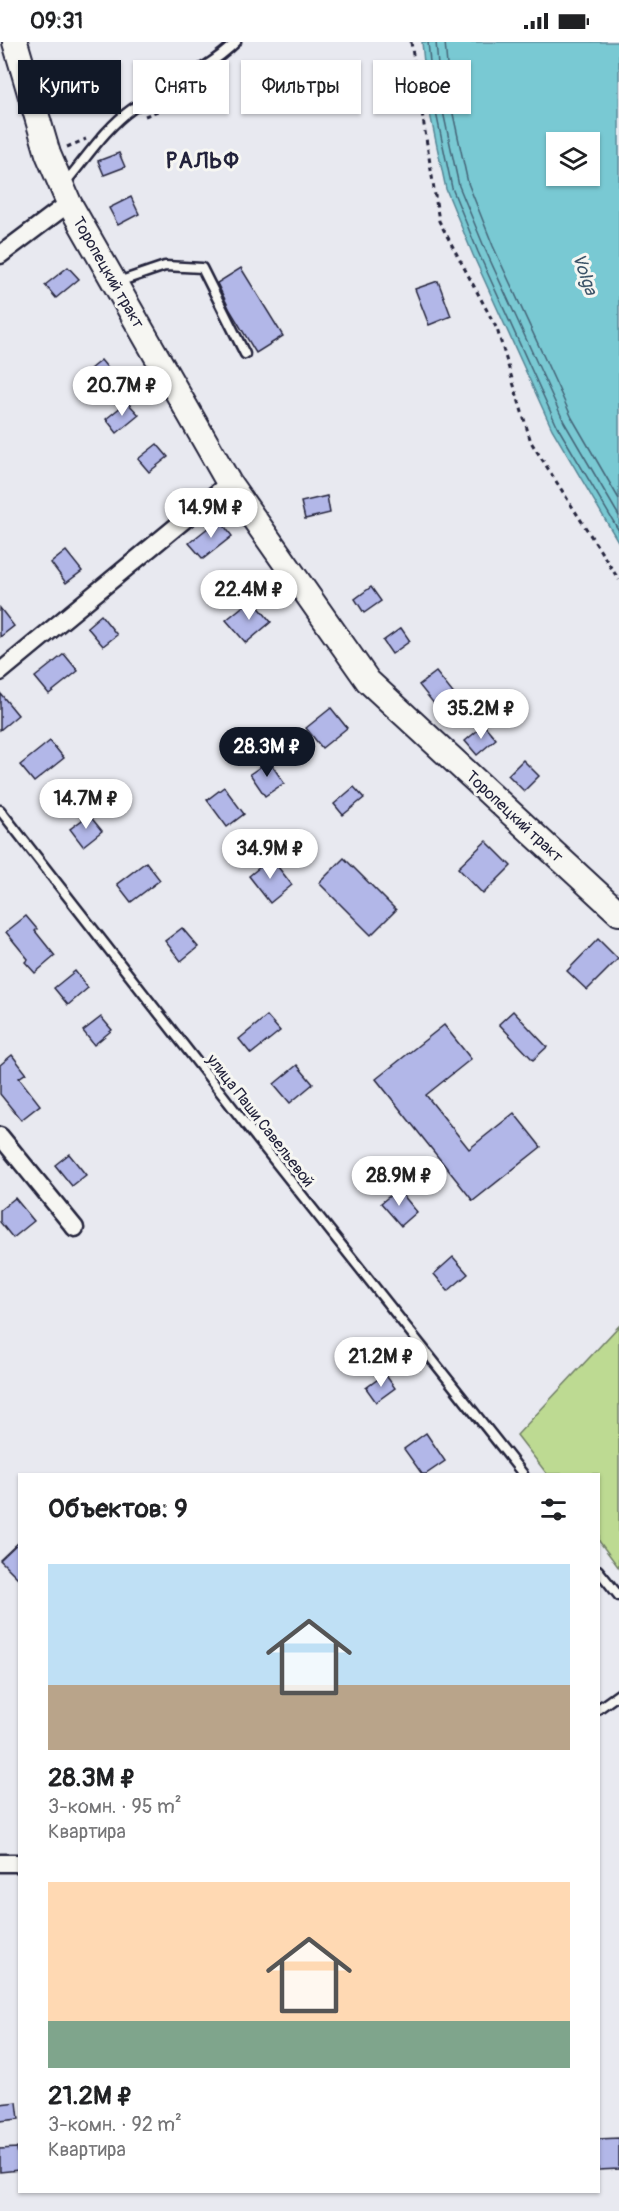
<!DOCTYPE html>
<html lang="ru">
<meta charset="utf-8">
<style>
body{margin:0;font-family:Pangolin,sans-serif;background:#f2f2f2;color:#202124;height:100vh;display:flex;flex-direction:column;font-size:22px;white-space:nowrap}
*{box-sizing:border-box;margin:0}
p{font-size:20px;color:#757577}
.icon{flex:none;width:33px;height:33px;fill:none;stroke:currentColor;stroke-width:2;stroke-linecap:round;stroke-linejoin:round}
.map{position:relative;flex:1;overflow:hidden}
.drawer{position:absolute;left:18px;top:1431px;width:582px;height:720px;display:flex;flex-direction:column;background:#fff;border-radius:0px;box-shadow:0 2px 4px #0004}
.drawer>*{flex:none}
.banner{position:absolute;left:18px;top:18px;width:584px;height:54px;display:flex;gap:12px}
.controls{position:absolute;left:546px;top:90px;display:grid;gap:12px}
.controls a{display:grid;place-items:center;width:54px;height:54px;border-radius:0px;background:#fff;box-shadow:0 2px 4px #0004;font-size:30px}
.price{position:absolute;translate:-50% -51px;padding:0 14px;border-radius:21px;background:#fff;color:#222;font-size:20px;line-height:39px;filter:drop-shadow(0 2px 3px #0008)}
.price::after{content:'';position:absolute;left:50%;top:36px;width:18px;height:14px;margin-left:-9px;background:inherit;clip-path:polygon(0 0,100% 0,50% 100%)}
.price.current{background:#111827;color:#fff}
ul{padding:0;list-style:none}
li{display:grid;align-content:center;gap:12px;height:318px;padding:0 30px}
li span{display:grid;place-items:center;height:186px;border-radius:0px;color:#555}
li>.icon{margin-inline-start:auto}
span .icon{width:108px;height:108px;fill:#fffc;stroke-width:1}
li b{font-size:26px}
h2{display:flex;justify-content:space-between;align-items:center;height:72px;padding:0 30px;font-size:26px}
.chip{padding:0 21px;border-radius:0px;background:#fff;box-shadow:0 2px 4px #0004;font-size:21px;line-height:54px}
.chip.current{background:#111827;color:#fff}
.status{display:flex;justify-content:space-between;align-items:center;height:42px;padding:0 30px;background:#fff;direction:ltr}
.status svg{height:16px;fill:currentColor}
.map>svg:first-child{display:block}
.green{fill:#bdda92;stroke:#707e66;stroke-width:1.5}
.water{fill:#79c9d3;stroke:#568696;stroke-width:1.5;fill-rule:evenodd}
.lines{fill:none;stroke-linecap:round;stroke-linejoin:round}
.shore{stroke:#456578;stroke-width:1.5}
.building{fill:#b2b7e8;stroke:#22223b;stroke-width:1.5}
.service-casing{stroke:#22223b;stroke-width:13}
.minor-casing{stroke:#22223b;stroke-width:21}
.secondary-casing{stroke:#22223b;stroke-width:28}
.path{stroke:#22223b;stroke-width:3;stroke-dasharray:4.5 4.5;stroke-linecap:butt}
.service{stroke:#f6f6f2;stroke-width:8}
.minor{stroke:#f6f6f2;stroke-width:16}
.secondary{stroke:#f6f6f2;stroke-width:24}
.labels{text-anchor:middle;stroke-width:6;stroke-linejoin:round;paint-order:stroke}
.street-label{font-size:16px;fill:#22223b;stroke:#f6f6f2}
.water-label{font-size:18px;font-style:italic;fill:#3c5469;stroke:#f6f6f2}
.district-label{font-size:22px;font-weight:bold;letter-spacing:1.5px;fill:#22223b;stroke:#f6f6f2}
</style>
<div class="status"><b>09:31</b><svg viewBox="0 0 49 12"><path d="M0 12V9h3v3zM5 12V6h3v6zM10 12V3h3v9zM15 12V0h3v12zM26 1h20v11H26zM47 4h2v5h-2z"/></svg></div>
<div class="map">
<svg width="619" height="2169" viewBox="0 0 619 2169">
<rect width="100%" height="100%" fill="#e8e9f0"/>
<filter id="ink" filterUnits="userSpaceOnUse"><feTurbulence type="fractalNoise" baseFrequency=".0167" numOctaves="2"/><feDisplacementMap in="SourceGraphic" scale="12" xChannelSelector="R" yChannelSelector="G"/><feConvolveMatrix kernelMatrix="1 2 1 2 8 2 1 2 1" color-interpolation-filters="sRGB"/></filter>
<g filter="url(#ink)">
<polygon class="green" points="619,1284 619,1526 599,1499 598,1432 547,1432 517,1393"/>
<path class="water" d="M422,0H619V501L552,387L473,213L446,147L428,62ZM556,100H590V134H556Z"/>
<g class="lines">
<g class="shore">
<polyline points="428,0 434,61 452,146 478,210 557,384 619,489"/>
<polyline points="436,0 441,60 459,144 485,207 564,380 619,474"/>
<polyline points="445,0 450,58 468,141 493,204 572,376 619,457"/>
</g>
</g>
<g class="building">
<polygon points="86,34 92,53 68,61 62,41"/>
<polygon points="119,111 125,125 104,133 98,119"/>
<polygon points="131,155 139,172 118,183 109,166"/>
<polygon points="68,225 79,237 56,256 45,243"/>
<polygon points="241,226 283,294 256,311 230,268 217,241"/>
<polygon points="438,239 451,274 429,283 415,247"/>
<polygon points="101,318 115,335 93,353 79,336"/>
<polygon points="127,360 139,373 117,391 106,377"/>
<polygon points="157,402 168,415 149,430 138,417"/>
<polygon points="327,454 330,471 305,477 301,460"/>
<polygon points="219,477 232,494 203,517 189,501"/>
<polygon points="66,509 82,529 66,541 51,521"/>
<polygon points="371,545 381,559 364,571 355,557"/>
<polygon points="252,557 271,580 246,601 226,578"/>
<polygon points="0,566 14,584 0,595"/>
<polygon points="101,573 117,593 103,604 87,585"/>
<polygon points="401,586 410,599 392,612 383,599"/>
<polygon points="64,612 78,629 49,652 35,635"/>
<polygon points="436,630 460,660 443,673 419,643"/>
<polygon points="0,651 18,673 0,688"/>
<polygon points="331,666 347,686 322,706 306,686"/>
<polygon points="484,683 496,697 477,713 465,699"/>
<polygon points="50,699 64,716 34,740 20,723"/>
<polygon points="523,718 539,734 524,749 508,733"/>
<polygon points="269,719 284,741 265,754 250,732"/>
<polygon points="224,745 244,772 227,785 207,758"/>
<polygon points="354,745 364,756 343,773 334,762"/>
<polygon points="89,773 102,789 83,804 70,787"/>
<polygon points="486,799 511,824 483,852 458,826"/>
<polygon points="271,816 292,843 270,861 249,834"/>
<polygon points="344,816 396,868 371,893 319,841"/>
<polygon points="146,820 160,838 131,860 117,842"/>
<polygon points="26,874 37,887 35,889 55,914 35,931 25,920 28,917 6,890"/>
<polygon points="182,886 198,905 181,919 165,899"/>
<polygon points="598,897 618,917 587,948 567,929"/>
<polygon points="75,929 88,946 68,963 54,946"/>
<polygon points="513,969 547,1005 533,1018 499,982"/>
<polygon points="267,974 280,989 251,1012 239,997"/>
<polygon points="101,975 112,988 94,1003 83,989"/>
<polygon points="444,983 471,1017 426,1053 469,1107 514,1071 541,1105 473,1159 376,1037"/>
<polygon points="12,1013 26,1031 19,1036 40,1063 21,1078 0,1052 0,1023"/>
<polygon points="297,1023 313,1042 290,1061 274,1042"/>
<polygon points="69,1112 86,1133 72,1144 55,1123"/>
<polygon points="398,1147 417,1170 401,1184 381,1161"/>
<polygon points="15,1156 34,1179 13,1196 0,1180 0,1168"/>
<polygon points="453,1215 468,1232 448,1249 434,1232"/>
<polygon points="385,1332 395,1346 376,1360 366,1346"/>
<polygon points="426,1391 445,1419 426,1432 422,1432 404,1407"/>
<polygon points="20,1499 20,1538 0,1518"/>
<polygon points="17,2060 19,2077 0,2079 0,2062"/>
<polygon points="619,2096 619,2127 598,2128 598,2097"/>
<polygon points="17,2106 19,2128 0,2130 0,2107"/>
</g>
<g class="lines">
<defs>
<g id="service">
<path d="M64,142C85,118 105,86 132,67C167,43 204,31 236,0"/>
<polyline points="118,240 165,224 202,226 245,312"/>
<polyline points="0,768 247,1084 523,1432"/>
<polyline points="598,1528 619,1554"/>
<polyline points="598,1667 619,1652"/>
</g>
<g id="minor">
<polyline points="0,213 69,161"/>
<polyline points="0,630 229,441"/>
<polyline points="0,1094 75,1186"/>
<polyline points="0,1821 20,1821"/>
</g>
<polyline id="secondary" points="15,0 48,112 69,161 229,441 368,639 619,871"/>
</defs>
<use href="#service" class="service-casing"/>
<use href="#minor" class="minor-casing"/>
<use href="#secondary" class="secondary-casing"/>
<g class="path">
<polyline points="411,0 439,179 497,287 531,400 619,538"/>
<polyline points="145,74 178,61 190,48"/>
<polyline points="67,105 86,97"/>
</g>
<use href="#service" class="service"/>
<use href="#minor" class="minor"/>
<use href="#secondary" class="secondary"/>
</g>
</g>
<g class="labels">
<g class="street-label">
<text transform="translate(109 230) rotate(60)" y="6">Торопецкий тракт</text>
<text transform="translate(515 774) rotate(43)" y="6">Торопецкий тракт</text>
<text transform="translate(261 1078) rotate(52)" y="6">улица Паши Савельевой</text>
</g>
<g class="water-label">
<text transform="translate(585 232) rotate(71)" y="6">Volga</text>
</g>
<g class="district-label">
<text x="203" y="126">РАЛЬФ</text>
</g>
</g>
</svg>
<div class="controls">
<a><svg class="icon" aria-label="layers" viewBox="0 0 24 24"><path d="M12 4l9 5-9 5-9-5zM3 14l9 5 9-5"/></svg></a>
</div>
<b class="price" style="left:122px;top:375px">20.7M ₽</b>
<b class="price" style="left:211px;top:497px">14.9M ₽</b>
<b class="price" style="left:249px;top:579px">22.4M ₽</b>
<b class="price" style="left:481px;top:698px">35.2M ₽</b>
<b class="price current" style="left:267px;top:736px">28.3M ₽</b>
<b class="price" style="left:86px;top:788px">14.7M ₽</b>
<b class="price" style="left:270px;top:838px">34.9M ₽</b>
<b class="price" style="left:399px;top:1165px">28.9M ₽</b>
<b class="price" style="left:381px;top:1346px">21.2M ₽</b>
<div class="banner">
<a class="chip current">Купить</a>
<a class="chip">Снять</a>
<a class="chip">Фильтры</a>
<a class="chip">Новое</a>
</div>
<section class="drawer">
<h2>Объектов: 9<svg class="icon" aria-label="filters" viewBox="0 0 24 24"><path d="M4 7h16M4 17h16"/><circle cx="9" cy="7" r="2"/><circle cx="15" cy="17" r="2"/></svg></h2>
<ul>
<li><span style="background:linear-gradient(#bfe0f5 65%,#b9a48a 0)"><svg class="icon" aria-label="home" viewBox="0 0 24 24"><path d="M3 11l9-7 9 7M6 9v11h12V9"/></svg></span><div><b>28.3M ₽</b><p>3-комн. · 95 m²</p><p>Квартира</p></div></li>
<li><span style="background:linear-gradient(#ffd9b3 75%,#7fa58c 0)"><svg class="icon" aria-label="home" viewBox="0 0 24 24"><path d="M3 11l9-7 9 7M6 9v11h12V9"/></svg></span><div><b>21.2M ₽</b><p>3-комн. · 92 m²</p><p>Квартира</p></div></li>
</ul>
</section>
</div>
